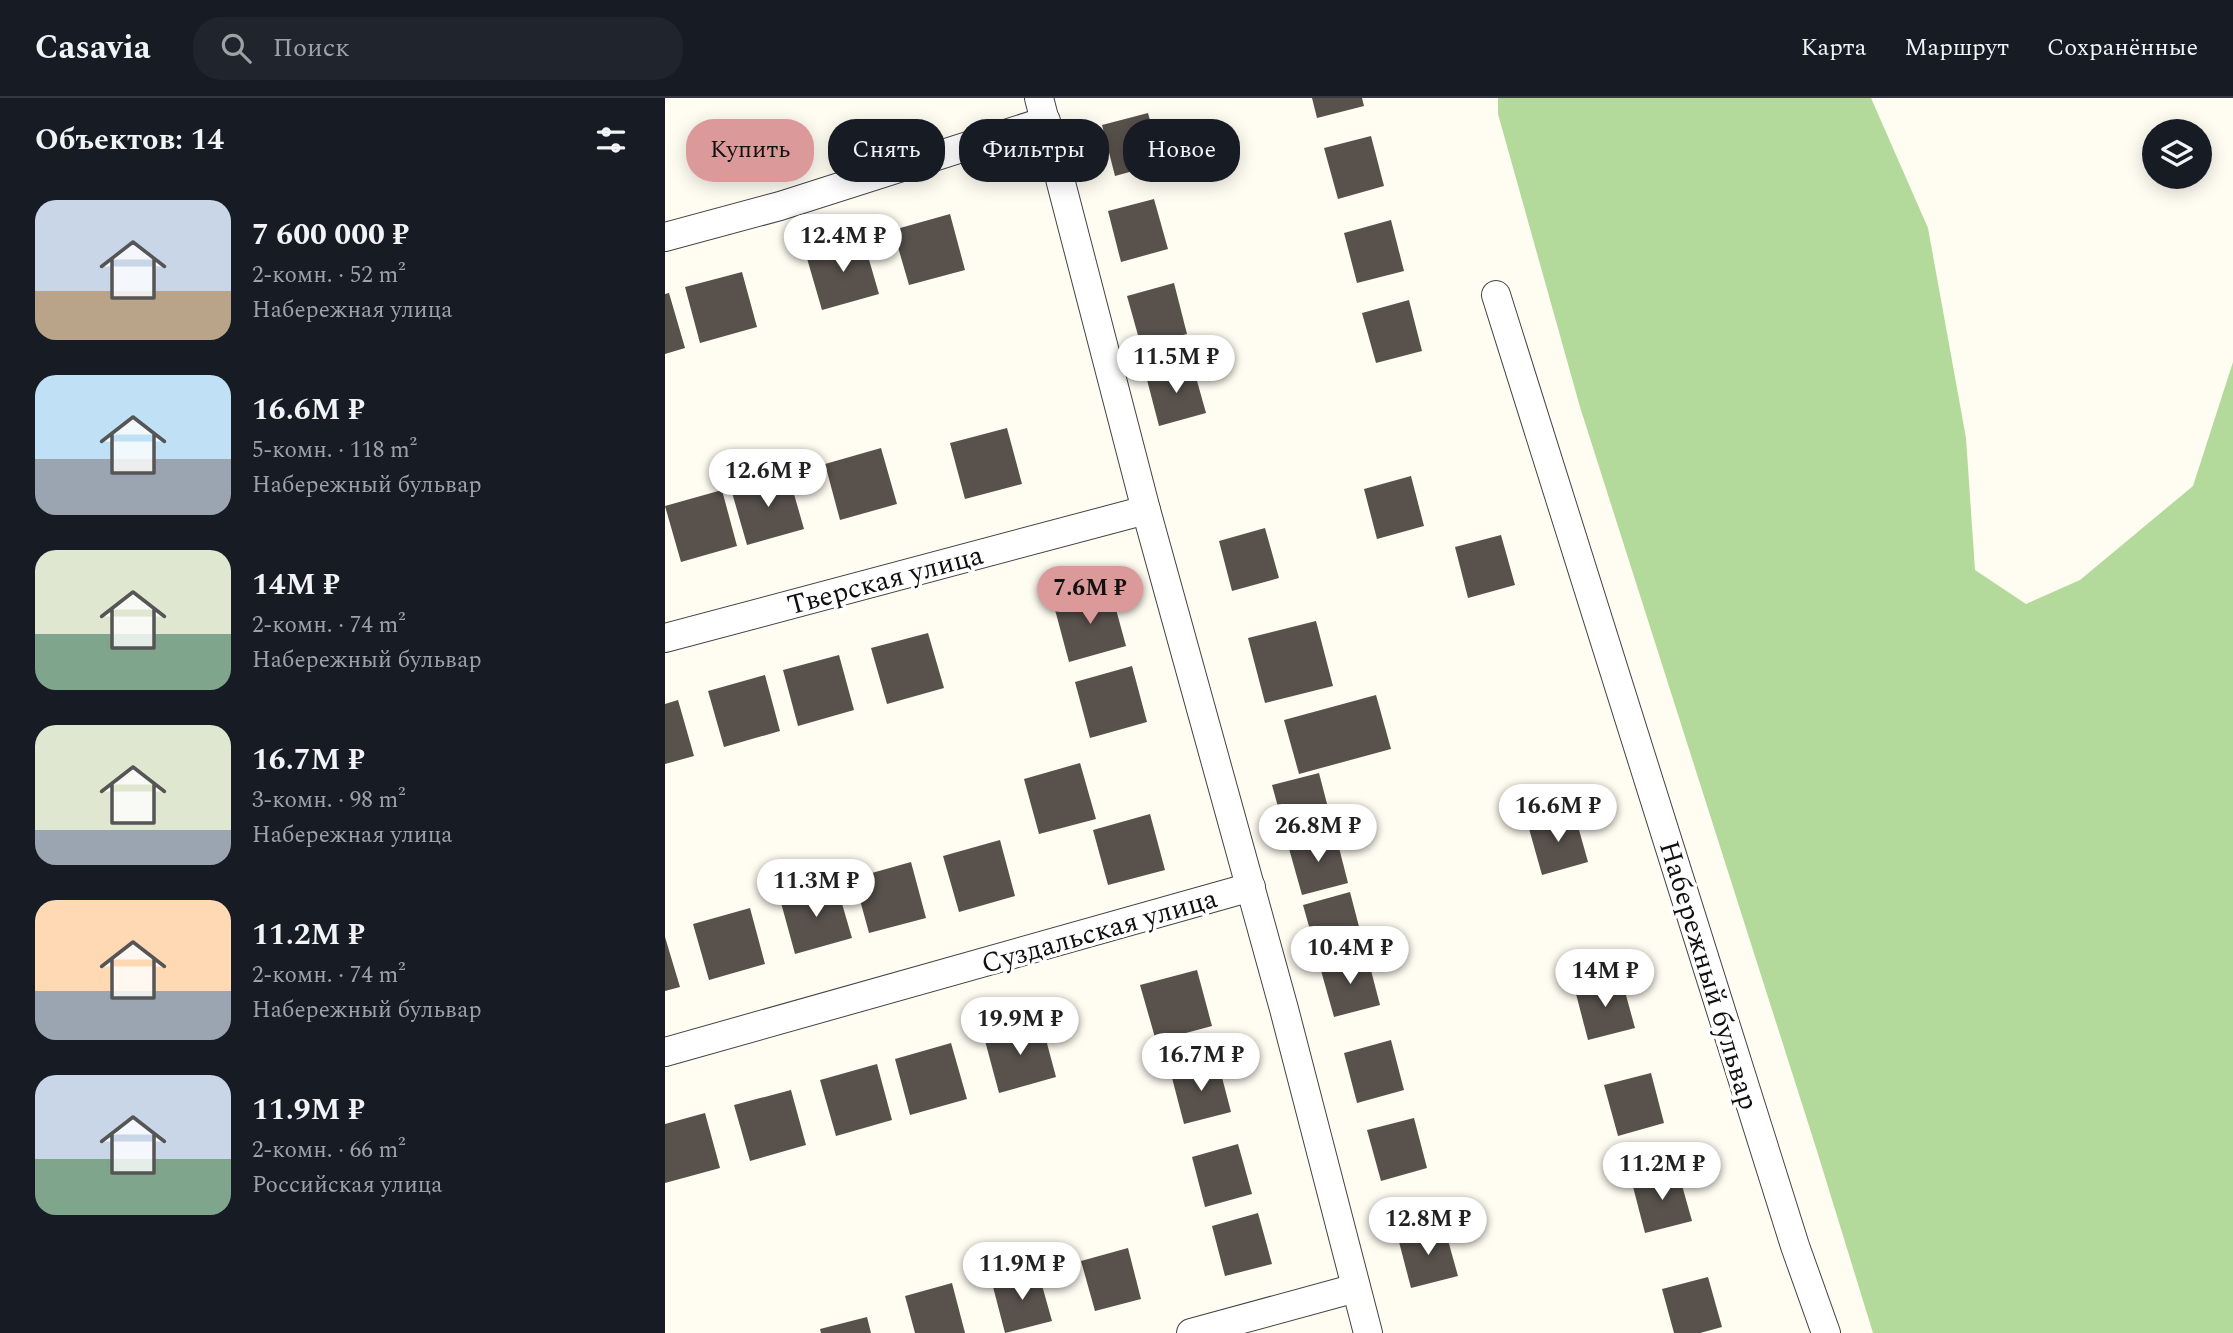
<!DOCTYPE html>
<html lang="ru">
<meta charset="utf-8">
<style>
body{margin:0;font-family:Spectral,serif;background:#20242c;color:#f1f3f6;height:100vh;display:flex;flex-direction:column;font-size:26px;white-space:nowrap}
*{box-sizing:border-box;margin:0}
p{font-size:23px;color:#9ea1a6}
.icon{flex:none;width:38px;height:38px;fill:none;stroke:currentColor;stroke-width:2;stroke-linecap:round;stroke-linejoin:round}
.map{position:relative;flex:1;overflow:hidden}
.details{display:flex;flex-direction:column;background:#171b24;width:665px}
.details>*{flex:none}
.guide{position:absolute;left:21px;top:21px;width:665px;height:63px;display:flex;gap:14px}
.buttons{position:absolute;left:1477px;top:21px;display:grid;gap:14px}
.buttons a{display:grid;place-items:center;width:70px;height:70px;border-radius:50%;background:#171b24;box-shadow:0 4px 18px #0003;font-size:35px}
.price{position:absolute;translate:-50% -60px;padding:0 16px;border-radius:24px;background:#fff;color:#222;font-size:23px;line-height:46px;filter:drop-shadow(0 2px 4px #0008)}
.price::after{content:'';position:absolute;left:50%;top:42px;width:21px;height:16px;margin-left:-10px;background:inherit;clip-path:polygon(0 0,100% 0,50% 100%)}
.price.selected{background:#db9999;color:#111}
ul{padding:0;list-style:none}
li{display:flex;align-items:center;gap:21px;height:175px;padding:0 35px}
li span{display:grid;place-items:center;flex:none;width:196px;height:140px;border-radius:21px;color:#555}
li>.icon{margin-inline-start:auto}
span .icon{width:84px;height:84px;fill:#fffc;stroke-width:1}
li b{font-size:30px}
h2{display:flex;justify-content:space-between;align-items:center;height:84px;padding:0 35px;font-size:30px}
.chip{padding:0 24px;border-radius:28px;background:#171b24;box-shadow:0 4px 18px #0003;font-size:24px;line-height:63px}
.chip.selected{background:#db9999;color:#111}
header{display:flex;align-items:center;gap:42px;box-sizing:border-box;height:98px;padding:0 35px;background:#171b24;border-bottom:2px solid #363941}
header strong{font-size:33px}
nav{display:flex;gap:38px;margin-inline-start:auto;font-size:24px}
.search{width:490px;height:63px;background:#20242c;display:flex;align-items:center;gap:18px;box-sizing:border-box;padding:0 24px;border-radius:28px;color:#9ea1a6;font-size:26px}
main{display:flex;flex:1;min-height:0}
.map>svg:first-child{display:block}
.forest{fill:#b3da9b}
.building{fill:#58514c}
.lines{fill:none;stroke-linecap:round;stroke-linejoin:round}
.minor-casing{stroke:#434343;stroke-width:30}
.minor{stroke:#fff;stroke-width:28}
.labels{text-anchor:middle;stroke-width:7;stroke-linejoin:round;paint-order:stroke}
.street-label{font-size:28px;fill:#101010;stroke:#fff}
</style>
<header>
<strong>Casavia</strong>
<div class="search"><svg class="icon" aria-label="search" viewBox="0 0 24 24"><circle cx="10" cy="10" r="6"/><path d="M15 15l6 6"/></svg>Поиск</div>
<nav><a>Карта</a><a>Маршрут</a><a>Сохранённые</a></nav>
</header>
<main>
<section class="details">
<h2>Объектов: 14<svg class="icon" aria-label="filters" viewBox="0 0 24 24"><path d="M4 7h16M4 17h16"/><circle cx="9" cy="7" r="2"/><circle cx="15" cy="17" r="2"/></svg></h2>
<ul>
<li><span style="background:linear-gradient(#c9d6e8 65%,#b9a48a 0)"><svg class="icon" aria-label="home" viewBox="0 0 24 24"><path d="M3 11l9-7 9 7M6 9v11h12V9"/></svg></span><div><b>7 600 000 ₽</b><p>2-комн. · 52 m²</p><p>Набережная улица</p></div></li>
<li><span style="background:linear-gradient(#bfe0f5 60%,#9aa5b1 0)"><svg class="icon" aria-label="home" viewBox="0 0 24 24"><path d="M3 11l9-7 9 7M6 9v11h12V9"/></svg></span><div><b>16.6M ₽</b><p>5-комн. · 118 m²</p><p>Набережный бульвар</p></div></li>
<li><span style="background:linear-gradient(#dfe7d0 60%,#7fa58c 0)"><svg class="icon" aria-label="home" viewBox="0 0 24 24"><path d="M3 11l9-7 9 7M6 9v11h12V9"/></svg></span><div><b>14M ₽</b><p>2-комн. · 74 m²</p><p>Набережный бульвар</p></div></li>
<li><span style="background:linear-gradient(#dfe7d0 75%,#9aa5b1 0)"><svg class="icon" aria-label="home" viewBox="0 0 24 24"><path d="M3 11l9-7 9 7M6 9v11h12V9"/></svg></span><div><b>16.7M ₽</b><p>3-комн. · 98 m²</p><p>Набережная улица</p></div></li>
<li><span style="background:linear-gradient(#ffd9b3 65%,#9aa5b1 0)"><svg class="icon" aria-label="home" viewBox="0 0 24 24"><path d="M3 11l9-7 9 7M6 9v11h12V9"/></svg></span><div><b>11.2M ₽</b><p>2-комн. · 74 m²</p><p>Набережный бульвар</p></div></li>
<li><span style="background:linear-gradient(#c9d6e8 60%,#7fa58c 0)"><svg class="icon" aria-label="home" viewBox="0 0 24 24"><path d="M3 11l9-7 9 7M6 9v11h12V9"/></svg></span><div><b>11.9M ₽</b><p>2-комн. · 66 m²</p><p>Российская улица</p></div></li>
</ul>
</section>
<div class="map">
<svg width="1568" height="1235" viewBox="0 0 1568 1235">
<rect width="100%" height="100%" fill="#fffdf2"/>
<polygon class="forest" points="833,0 1206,0 1263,130 1301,340 1310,472 1361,506 1415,482 1528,388 1568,264 1568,1235 1208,1235 1152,1053 915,309 833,16"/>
<g class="building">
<polygon points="647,0 697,0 699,8 652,20"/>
<polygon points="483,15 497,65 450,78 437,27"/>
<polygon points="706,38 719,88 673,101 659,50"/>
<polygon points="489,101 503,151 456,164 443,113"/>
<polygon points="285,116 300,172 244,187 228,132"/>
<polygon points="726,122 739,173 692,185 679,135"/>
<polygon points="198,141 214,196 157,212 141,157"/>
<polygon points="77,174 92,229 35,245 20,189"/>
<polygon points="509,185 522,236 476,248 462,198"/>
<polygon points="4,195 20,250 0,256 0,196"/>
<polygon points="744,202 757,253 711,265 697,215"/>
<polygon points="527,265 541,315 494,328 481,278"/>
<polygon points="342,330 357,386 300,401 285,345"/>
<polygon points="216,350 232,406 175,422 160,366"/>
<polygon points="123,375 139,431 82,447 66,391"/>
<polygon points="746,378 759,428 712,441 699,391"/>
<polygon points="57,392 72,448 16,464 0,408"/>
<polygon points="600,430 614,480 567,493 554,443"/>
<polygon points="836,437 850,487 803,500 790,449"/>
<polygon points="446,493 461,548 404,564 389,508"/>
<polygon points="651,523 668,588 600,605 583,540"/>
<polygon points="263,535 279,590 222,606 206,550"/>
<polygon points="174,557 189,612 133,628 118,572"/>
<polygon points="467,568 482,624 425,640 410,584"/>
<polygon points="100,577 115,633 59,649 43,593"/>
<polygon points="711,597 726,651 634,676 619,622"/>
<polygon points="13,602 29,658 0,666 0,606"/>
<polygon points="415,665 431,721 374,736 359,681"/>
<polygon points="654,675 667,725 621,738 607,687"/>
<polygon points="909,714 923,764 877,777 863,727"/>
<polygon points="485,716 500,772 443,787 428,732"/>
<polygon points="670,734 683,785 637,797 623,747"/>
<polygon points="335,742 350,798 294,814 278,758"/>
<polygon points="246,764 261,820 204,835 189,780"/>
<polygon points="171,785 187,840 130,856 115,801"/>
<polygon points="685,794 698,844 652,857 638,807"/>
<polygon points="85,810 100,866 44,882 28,826"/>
<polygon points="0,839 15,889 0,893"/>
<polygon points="702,857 715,907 669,919 655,869"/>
<polygon points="532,872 547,928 491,943 475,887"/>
<polygon points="956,879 970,930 923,942 910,892"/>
<polygon points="376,923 391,979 334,995 319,939"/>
<polygon points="726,942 739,992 692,1005 679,955"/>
<polygon points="286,945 302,1001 245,1017 230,961"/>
<polygon points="553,964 566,1014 519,1026 506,976"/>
<polygon points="212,966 227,1022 171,1038 155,982"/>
<polygon points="986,975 999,1025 953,1038 939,987"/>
<polygon points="126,992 141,1047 85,1063 69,1007"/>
<polygon points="40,1015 55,1070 0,1085 0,1026"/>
<polygon points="749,1020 762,1070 716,1083 702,1032"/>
<polygon points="573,1046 587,1096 540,1109 527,1059"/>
<polygon points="1013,1073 1027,1123 980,1135 967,1085"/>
<polygon points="593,1115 607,1166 560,1178 547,1128"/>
<polygon points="779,1128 793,1178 746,1190 733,1140"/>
<polygon points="463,1150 476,1201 430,1213 416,1163"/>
<polygon points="373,1173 387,1223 340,1235 327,1185"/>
<polygon points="1043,1179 1057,1229 1035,1235 1009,1235 997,1191"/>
<polygon points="287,1185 300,1235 250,1235 240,1198"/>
<polygon points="202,1219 206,1235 156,1235 155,1231"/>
</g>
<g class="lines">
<defs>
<g id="minor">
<polyline points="374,0 481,412 619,911 703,1235"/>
<polyline points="0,139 115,108 381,23"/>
<polyline points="831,197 1130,1148 1161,1235"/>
<polyline points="0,540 481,412"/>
<polyline points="0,954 586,789"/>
<polyline points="526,1235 691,1190"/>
</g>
</defs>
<use href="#minor" class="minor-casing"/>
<use href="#minor" class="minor"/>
</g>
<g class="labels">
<g class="street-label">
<text transform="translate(220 481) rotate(-15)" y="10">Тверская улица</text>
<text transform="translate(434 832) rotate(-16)" y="10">Суздальская улица</text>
<text transform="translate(1045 877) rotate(73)" y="10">Набережный бульвар</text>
</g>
</g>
</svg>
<div class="buttons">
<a><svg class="icon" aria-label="layers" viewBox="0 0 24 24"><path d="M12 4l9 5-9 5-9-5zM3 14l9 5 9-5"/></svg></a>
</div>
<b class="price" style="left:178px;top:176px">12.4M ₽</b>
<b class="price" style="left:511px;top:297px">11.5M ₽</b>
<b class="price" style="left:103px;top:411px">12.6M ₽</b>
<b class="price selected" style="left:425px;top:528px">7.6M ₽</b>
<b class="price" style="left:893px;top:746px">16.6M ₽</b>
<b class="price" style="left:653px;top:766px">26.8M ₽</b>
<b class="price" style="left:151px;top:821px">11.3M ₽</b>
<b class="price" style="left:685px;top:888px">10.4M ₽</b>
<b class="price" style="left:940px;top:911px">14M ₽</b>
<b class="price" style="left:355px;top:959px">19.9M ₽</b>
<b class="price" style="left:536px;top:995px">16.7M ₽</b>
<b class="price" style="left:997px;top:1104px">11.2M ₽</b>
<b class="price" style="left:763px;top:1159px">12.8M ₽</b>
<b class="price" style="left:357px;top:1204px">11.9M ₽</b>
<div class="guide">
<a class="chip selected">Купить</a>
<a class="chip">Снять</a>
<a class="chip">Фильтры</a>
<a class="chip">Новое</a>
</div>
</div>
</main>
